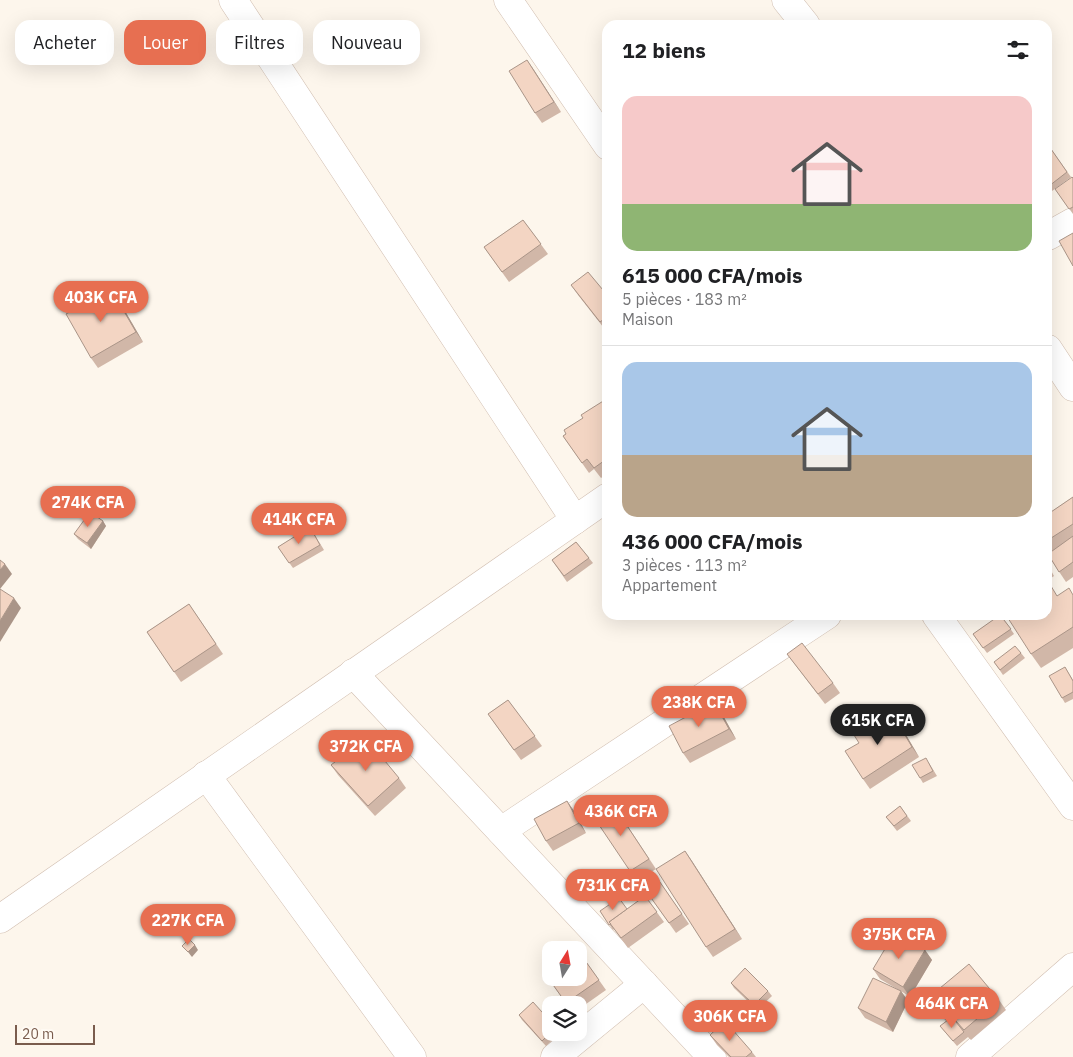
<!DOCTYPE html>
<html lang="fr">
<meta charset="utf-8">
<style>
body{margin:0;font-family:"IBM Plex Sans",sans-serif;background:#f6f6f6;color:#202124;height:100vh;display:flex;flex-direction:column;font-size:19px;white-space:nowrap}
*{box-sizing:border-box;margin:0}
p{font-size:16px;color:#757577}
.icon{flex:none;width:28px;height:28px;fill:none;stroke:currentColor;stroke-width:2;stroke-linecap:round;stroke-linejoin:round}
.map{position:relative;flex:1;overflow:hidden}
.sheet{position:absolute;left:602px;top:20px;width:450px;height:600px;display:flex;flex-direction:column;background:#fff;border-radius:15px;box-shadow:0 5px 20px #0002}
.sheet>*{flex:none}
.hud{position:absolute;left:15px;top:20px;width:475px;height:45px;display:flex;gap:10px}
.needle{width:32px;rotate:11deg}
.buttons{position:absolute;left:542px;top:941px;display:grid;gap:10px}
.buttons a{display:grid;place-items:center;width:45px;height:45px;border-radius:10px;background:#fff;box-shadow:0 5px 20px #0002;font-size:25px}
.scale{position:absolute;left:15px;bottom:12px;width:80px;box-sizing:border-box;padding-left:5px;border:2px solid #7a5c4d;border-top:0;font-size:14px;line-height:18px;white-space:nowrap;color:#7a5c4d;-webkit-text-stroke:4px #fffaf3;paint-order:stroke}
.price{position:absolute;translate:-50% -42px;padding:0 11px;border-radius:18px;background:#e76f51;color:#fff;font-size:16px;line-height:32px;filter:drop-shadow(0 1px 2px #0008)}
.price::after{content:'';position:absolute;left:50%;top:30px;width:15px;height:11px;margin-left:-8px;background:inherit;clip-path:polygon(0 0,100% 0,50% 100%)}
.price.selected{background:#222;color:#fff}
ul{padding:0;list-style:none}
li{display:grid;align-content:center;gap:10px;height:265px;padding:0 20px}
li+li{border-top:1px solid #e0e0e0}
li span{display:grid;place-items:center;height:155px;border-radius:15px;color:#555}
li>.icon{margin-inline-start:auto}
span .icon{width:90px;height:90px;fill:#fffc;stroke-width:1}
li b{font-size:21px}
h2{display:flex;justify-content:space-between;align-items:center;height:60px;padding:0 20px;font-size:21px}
.tag{padding:0 18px;border-radius:15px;background:#fff;box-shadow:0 5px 20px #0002;font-size:18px;line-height:45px}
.tag.selected{background:#e76f51;color:#fff}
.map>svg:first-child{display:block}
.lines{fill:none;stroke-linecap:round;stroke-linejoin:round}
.street-casing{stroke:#d1beb0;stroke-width:29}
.street{stroke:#fff;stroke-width:28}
.wall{fill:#d1b7a8}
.shaded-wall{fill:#aa9588}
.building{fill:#f3d5c3;stroke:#aa9588}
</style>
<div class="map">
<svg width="1073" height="1057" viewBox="0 0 1073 1057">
<rect width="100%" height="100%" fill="#fdf6ec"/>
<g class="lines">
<defs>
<g id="street">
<polyline points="233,0 575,520"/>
<polyline points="508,0 608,146"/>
<polyline points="786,0 806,25"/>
<polyline points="1048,236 1073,222"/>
<polyline points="1048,349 1073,387"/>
<polyline points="936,615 1073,806"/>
<polyline points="353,673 712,1057"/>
<polyline points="206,775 412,1057"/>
<polyline points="501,831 827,615"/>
<polyline points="0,919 608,497"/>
<polyline points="555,1057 644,984"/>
<polyline points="970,1057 1073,967"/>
</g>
</defs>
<use href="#street" class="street-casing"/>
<use href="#street" class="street"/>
</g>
<g class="wall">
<polygon points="527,60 561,112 542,123 535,113"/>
<polygon points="1051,149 1071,177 1052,191 1048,184"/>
<polygon points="1073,178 1073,214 1055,189"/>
<polygon points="523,220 548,254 509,282 484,247"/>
<polygon points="571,285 608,296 607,332 578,295"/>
<polygon points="118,299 143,342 98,368 91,358"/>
<polygon points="608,398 608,473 601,478 594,469 589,473 563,436 583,418"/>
<polygon points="1073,497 1073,577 1066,582 1048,555 1048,514"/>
<polygon points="103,521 106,526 91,549 78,539 74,534"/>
<polygon points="310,527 324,550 293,568 278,547"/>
<polygon points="576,542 593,563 567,582 552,560"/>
<polygon points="1048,565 1054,576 1048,580"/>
<polygon points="1073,594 1073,648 1041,668 1031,654"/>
<polygon points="189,604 223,654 181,682 147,632"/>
<polygon points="1001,615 1014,634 987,653 973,634"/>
<polygon points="1021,653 1025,658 1003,675 994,662"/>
<polygon points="787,654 833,683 840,693 825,704"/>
<polygon points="1065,667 1073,680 1073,699 1065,703 1062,698"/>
<polygon points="508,700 542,746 521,760 488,714"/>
<polygon points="721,712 736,739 690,763 683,753"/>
<polygon points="892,713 899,723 919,757 870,789 863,779 859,743"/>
<polygon points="929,763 937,776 923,783 920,778"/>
<polygon points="331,765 399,778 406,788 375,816 338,775"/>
<polygon points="567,801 574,811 586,833 553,851 546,841"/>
<polygon points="900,806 911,821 897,831 886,817"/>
<polygon points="619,813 656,869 637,881 630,871"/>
<polygon points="685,851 742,939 713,957 706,947"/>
<polygon points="653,872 689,924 676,933 639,881"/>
<polygon points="645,896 664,922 628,948 614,929 613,930 600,911 627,909"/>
<polygon points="925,950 932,960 910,997 901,991 908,1001 893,1032 865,1018 858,1008 897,989 880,979 873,969"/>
<polygon points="579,952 606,990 579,1009 579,1005 567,1005 546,975"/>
<polygon points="731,983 768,991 772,996 757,1010 734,988"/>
<polygon points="928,998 999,1000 1006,1010 971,1040 967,1036 968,1037 957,1046 940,1026 946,1021 935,1008"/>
<polygon points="519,1015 551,1032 560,1033 546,1046 522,1020"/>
<polygon points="710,1035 752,1052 756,1057 729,1057 717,1045"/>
</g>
<g class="shaded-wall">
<polygon points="527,60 534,70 561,112 554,102"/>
<polygon points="111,289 118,299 143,342 136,332"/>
<polygon points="103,521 106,526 91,549 87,543"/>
<polygon points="5,564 12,574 0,589 0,570"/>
<polygon points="14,598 21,608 0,642 0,621"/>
<polygon points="714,702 721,712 736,739 729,729"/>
<polygon points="892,713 899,723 919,757 912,747"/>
<polygon points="567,801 574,811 586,833 579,823"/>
<polygon points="685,851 692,861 742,939 735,929"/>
<polygon points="195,945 198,950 192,957 188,952"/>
<polygon points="925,950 932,960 910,997 903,987"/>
<polygon points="901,991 908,1001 893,1032 886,1022"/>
</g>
<g class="building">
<polygon points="527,60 554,102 535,113 509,71"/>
<polygon points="1051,149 1067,172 1049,186 1048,184 1048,152"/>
<polygon points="1072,177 1073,178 1073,207 1069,209 1055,189"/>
<polygon points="523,220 541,244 502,272 484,247"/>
<polygon points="1073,233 1073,266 1059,241"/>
<polygon points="588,272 608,296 608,316 600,322 571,285"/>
<polygon points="111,289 136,332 91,358 66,314"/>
<polygon points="608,398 608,458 594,468 587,459 582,463 563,436 566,434 564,430 583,418 581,415"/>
<polygon points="1073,497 1073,524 1048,540 1048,514"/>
<polygon points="90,512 103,521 87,543 74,534"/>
<polygon points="310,527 320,545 289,563 278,547"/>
<polygon points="1073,536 1073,562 1059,572 1048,554"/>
<polygon points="576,542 589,558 564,576 552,560"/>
<polygon points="0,560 5,564 0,570"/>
<polygon points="1048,581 1057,596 1069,588 1073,595 1073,627 1031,654 1006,615 1048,615"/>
<polygon points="0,589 14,598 0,621"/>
<polygon points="189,604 216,644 174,672 147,632"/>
<polygon points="1000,615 1011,629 983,648 973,634"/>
<polygon points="802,643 833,683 818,694 787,654"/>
<polygon points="1015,646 1021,653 1000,670 994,662"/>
<polygon points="1065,667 1073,681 1073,692 1062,698 1049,676"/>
<polygon points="508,700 535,736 514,750 488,714"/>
<polygon points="714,702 729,729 683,753 669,726"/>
<polygon points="892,713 912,747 863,779 845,751 859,743 854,735"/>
<polygon points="366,738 399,778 368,806 331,765"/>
<polygon points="926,758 933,771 920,778 912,765"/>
<polygon points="567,801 579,823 546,841 534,819"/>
<polygon points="612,803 649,859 630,871 593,816"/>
<polygon points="900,806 907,816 894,826 886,817"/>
<polygon points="685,851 735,929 706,947 656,869"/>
<polygon points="653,872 682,914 669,923 639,881"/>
<polygon points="645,896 657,912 621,938 609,922"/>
<polygon points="619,898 627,909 609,922 611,924 609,925 600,911"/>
<polygon points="895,932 925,950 903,987 873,969"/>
<polygon points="189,939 195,945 188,952 182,946"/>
<polygon points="579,952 599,980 566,1003 546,975 551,971 551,978 579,978"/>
<polygon points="969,964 999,1000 964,1030 948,1012 943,1016 928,998"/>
<polygon points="745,968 768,991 754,1005 731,983"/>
<polygon points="873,978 901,991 886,1022 858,1008"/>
<polygon points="533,1002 551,1022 551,1032 542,1041 519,1015"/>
<polygon points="952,1017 964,1032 953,1041 940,1026"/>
<polygon points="725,1021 752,1052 746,1057 731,1057 710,1035"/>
</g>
</svg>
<div class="buttons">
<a><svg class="needle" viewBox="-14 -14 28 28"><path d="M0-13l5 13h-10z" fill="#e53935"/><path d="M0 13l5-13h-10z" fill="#757577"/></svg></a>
<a><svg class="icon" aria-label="layers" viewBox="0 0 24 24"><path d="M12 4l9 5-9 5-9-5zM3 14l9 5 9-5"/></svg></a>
</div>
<div class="scale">20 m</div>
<b class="price" style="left:101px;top:323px">403K CFA</b>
<b class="price" style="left:88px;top:528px">274K CFA</b>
<b class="price" style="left:299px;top:545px">414K CFA</b>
<b class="price" style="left:699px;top:728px">238K CFA</b>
<b class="price selected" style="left:878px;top:746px">615K CFA</b>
<b class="price" style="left:366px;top:772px">372K CFA</b>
<b class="price" style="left:621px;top:837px">436K CFA</b>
<b class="price" style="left:613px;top:911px">731K CFA</b>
<b class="price" style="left:188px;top:946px">227K CFA</b>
<b class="price" style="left:899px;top:960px">375K CFA</b>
<b class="price" style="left:952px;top:1029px">464K CFA</b>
<b class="price" style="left:730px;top:1042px">306K CFA</b>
<div class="hud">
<a class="tag">Acheter</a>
<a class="tag selected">Louer</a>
<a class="tag">Filtres</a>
<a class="tag">Nouveau</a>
</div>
<section class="sheet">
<h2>12 biens<svg class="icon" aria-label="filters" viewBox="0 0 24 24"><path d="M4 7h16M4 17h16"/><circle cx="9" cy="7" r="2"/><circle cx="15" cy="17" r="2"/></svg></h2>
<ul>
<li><span style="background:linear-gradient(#f6c9c9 70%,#8fb573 0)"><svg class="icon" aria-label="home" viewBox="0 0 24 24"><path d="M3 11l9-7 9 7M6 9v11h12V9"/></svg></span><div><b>615 000 CFA/mois</b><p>5 pièces · 183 m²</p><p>Maison</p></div></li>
<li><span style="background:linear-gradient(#a9c7e8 60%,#b9a48a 0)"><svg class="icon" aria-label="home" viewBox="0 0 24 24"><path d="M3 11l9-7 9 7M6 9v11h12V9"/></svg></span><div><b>436 000 CFA/mois</b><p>3 pièces · 113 m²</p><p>Appartement</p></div></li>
</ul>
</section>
</div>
